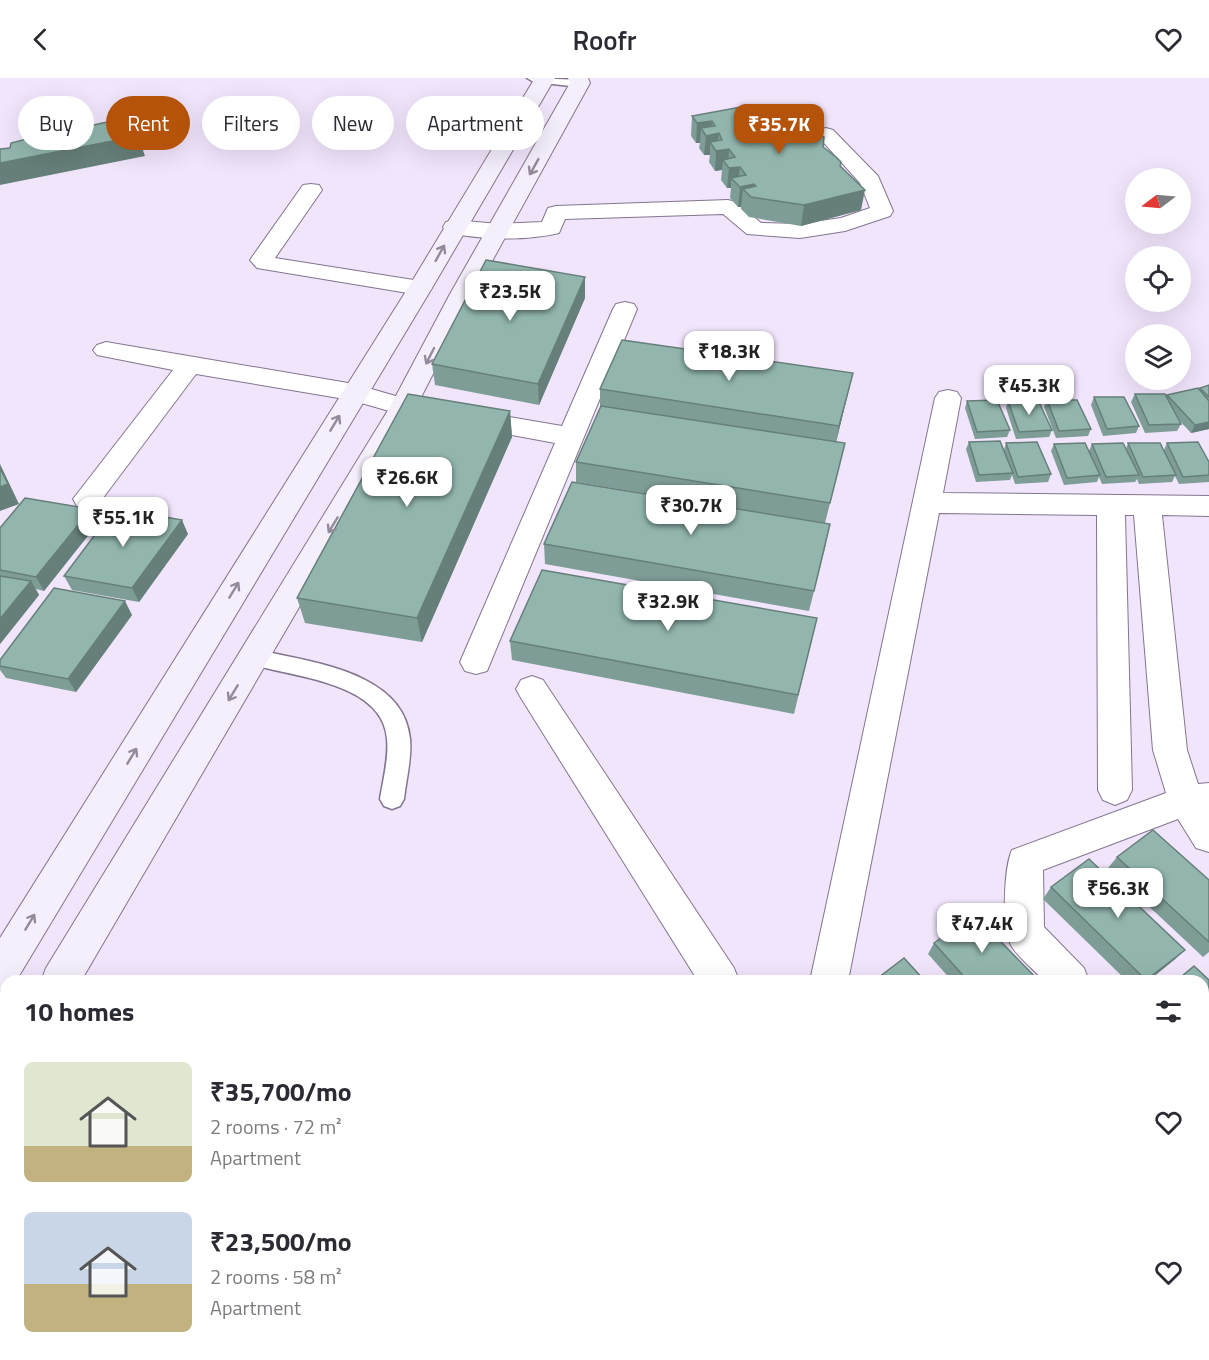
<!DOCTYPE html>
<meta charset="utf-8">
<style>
body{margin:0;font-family:"Titillium Web",sans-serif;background:#f7f7f7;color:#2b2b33;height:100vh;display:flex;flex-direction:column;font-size:22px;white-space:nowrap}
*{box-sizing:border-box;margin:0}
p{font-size:20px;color:#7c7c81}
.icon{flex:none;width:33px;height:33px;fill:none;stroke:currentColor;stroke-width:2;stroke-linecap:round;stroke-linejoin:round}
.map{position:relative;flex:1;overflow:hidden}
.side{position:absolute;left:0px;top:897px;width:1209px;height:386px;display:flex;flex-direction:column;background:#fff;border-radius:18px 18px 0 0;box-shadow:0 6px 24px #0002}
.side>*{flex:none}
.banner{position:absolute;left:18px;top:18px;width:600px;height:54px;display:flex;gap:12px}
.needle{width:39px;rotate:254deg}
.fabs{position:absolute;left:1125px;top:90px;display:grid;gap:12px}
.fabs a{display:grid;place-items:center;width:66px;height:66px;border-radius:50%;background:#fff;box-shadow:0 6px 24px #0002;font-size:30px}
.price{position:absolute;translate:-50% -51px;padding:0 14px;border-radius:12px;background:#fff;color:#222;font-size:20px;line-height:39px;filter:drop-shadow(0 2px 3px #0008)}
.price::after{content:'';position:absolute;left:50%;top:36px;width:18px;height:14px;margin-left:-9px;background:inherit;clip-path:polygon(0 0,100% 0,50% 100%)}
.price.selected{background:#b45309;color:#fff}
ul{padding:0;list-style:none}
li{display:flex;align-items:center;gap:18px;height:150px;padding:0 24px}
li span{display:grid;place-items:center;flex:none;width:168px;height:120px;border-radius:9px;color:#555}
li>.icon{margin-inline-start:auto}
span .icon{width:72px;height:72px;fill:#fffc;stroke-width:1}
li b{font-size:26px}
h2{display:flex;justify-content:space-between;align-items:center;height:72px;padding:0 24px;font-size:26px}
.pill{padding:0 21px;border-radius:27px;background:#fff;box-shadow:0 6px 24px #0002;font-size:21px;line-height:54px}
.pill.selected{background:#b45309;color:#fff}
header{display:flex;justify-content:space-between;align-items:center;height:78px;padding:0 24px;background:#fff;font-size:27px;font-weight:600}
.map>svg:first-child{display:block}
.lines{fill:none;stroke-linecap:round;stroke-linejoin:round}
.lane-casing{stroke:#83758e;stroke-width:3}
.street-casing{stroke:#83758e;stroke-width:2}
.secondary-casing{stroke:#83758e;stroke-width:2}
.lane{fill:#fff;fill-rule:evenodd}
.street{fill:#fff;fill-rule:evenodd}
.secondary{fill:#f5eefb;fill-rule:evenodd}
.wall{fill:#7e9d96}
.shaded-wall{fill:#667f7a}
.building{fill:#92b6ae;stroke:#667f7a;stroke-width:1.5}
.oneway{stroke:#938c98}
</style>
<header><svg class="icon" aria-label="back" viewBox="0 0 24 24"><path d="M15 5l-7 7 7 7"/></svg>Roofr<svg class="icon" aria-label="heart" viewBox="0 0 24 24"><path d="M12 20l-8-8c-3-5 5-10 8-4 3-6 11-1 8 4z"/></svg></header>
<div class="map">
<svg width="1209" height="1282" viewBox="0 0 1209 1282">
<rect width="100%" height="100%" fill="#f1e5fc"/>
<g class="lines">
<defs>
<g id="lane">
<polygon points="527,0 585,2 587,5 580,9 534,4"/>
<path d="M254,571C307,584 404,592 410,661C412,680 406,702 404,721L400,728L392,731L384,728L380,721C383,702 389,680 387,661C383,603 290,599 246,585L243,579L246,573Z"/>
</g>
<g id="street">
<path d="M826,50L833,52L878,98L893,133L890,138L845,153L800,160L747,156L723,136L565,141L559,155C527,163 478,162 446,154L443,149L446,144L454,142L499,146L542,144L548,130L556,128L728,122L736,124L761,145L800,146L841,140L870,130L860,105L816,56L819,52Z"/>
<polygon points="311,106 319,107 322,112 275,180 420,203 428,205 432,210 428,215 420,217 257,190 250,182 303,107"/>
<polygon points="625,224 634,226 637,231 487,593 476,596 465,593 460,584 555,365 403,337 351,322 196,296 97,428 87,431 77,428 73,421 173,292 97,277 93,272 97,267 106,264 354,306 406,321 562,348 613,231 616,226"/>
<path d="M948,312L957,314L961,320L943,415L1209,418V438L1162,437L1187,672L1198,706L1209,705V774L1196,770L1178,741L1043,792L1044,849L1084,890L1089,903H1044C1034,892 1020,881 1012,869C1001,853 1004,789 1012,772L1166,715L1153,672L1134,437H1125L1132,712L1127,722L1115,727L1103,722L1098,712L1097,437L939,435L848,903H810L935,320L939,314Z"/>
<polygon points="532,598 543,602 734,890 739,903 698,903 521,620 516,611 521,602"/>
<polygon points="1203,1021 1209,1024 1209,1070 1203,1067"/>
<polygon points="227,1276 288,1276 286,1282 225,1282"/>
<polygon points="521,1276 582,1276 580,1282 519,1282"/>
<polygon points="671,1276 721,1276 723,1282 673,1282"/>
<polygon points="1061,1276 1110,1276 1112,1282 1063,1282"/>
</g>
<g id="secondary">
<polygon points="535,0 555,0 432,210 16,903 6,903 6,910 0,912 0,860 408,210"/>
<polygon points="568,0 588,0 590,5 474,216 416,329 81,903 41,903 46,890 390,329 450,216 570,5"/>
<polygon points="6,984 6,1034 0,1037 0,986"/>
</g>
</defs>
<use href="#lane" class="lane-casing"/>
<use href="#street" class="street-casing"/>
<use href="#secondary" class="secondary-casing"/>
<use href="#lane" class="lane"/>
<use href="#street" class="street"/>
<use href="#secondary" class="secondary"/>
</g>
<g class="wall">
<polygon points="692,38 816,54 823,69 840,88 861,132 801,148 749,139 741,131 741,129 738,129 730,120 731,110 727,110 721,102 722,92 715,93 709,84 710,77 704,77 699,70 700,65 696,65 691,58"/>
<polygon points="585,220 539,327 435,307 432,286"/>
<polygon points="1209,307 1209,351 1191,355 1178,341 1181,346 1177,353 1145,355 1131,324 1135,316 1166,319 1167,317 1199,311 1200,310"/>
<polygon points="600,311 848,315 836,364 840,386 825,445 576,404 576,384 600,331"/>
<polygon points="1094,319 1139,348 1136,355 1103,358 1091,327"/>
<polygon points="1047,322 1091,351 1088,358 1056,360 1044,329"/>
<polygon points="967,323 1010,352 1007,359 975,361 965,330"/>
<polygon points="1008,323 1052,352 1049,359 1016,361 1006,330"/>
<polygon points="510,333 512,359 422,564 305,545 297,520"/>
<polygon points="969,364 1004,372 1006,365 1051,396 1048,404 1015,406 1012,397 1010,402 976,404 966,371"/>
<polygon points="1128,365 1164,372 1167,365 1209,384 1209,404 1179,406 1175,398 1172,404 1139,406 1137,401 1135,404 1102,406 1099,399 1097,404 1064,407 1051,373 1054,366 1092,380 1089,373 1092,366 1126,371"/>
<polygon points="91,431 98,445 44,513 36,511 39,517 0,566 0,450"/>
<polygon points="188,456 139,524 72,512 64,498"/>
<polygon points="544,466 826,466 809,533 545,486"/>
<polygon points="132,537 76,614 6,600 0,592 0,582"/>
<polygon points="817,540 794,636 512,582 510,563"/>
<polygon points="1117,779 1209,802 1209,874 1203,879 1108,790"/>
<polygon points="1051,809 1185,872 1174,882 1148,903 1127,903 1043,821"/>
<polygon points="934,865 1039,903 952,903 928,876"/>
<polygon points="1209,902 1209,992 1203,986 1203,903"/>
<polygon points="1203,1086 1209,1092 1209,1198 1203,1191"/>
<polygon points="826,1276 863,1276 857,1282 830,1282"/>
<polygon points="953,1276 1043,1276 1048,1282 951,1282 950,1280"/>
<polygon points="1155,1276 1203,1276 1209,1282 1160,1282"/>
</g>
<g class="shaded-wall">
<polygon points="712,43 711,57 719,55 717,73 729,71 728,89 723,82 722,92 715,93 716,73 710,64 710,77 704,77 706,58 701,50 700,65 696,65 697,45"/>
<polygon points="53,54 60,73 138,58 145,78 0,107 0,85 50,62"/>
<polygon points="740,89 738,107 731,100 731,110 727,110 729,90"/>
<polygon points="754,106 752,119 743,111 741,129 738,129 740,109"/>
<polygon points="865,112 861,132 801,148 804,127"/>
<polygon points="585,199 585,220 539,327 538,306"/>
<polygon points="853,295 848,315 835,369 839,348"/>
<polygon points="510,333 512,359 422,564 417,540"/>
<polygon points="1209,344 1209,351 1191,355 1195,347"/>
<polygon points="0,386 19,426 0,433"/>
<polygon points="91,431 98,445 44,513 36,499"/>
<polygon points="182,442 188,456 139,524 132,510"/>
<polygon points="31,503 39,517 0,566 0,541"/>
<polygon points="125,523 132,537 76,614 68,601"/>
<polygon points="1185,872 1174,882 1148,903 1146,903"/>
</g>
<g class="building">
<polygon points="752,27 801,31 813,45 816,54 824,59 823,69 836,79 841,84 840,88 865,112 804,127 751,119 743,111 756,108 754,106 740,109 731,100 746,97 740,89 729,90 723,82 735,79 729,71 716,73 710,64 722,62 719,55 706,58 701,50 715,48 712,43 697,45 692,38"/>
<polygon points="112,43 133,45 138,58 0,85 0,71 10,70 11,65 53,54 50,62 66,53"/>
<polygon points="486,182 585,199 538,306 432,286"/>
<polygon points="622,262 853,295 839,348 600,311"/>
<polygon points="1209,307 1209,319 1200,310"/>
<polygon points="1198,310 1209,323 1209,344 1195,347 1167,317"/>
<polygon points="408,316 510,333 417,540 297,520"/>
<polygon points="1135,316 1165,316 1181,346 1149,347"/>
<polygon points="1094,319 1124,319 1139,348 1107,351"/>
<polygon points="997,322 1010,352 977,354 967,323"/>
<polygon points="1038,322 1052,352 1019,354 1008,323"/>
<polygon points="1047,322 1077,322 1091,351 1059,353"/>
<polygon points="601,328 845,365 830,425 576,384"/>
<polygon points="1000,363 1013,395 979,397 969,364"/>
<polygon points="1037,364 1051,396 1018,399 1006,365"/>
<polygon points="1198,364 1209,384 1209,397 1183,399 1167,365"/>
<polygon points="1085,365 1100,397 1067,400 1054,366"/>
<polygon points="1123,365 1139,397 1106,399 1092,366"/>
<polygon points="1128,365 1160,365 1176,397 1143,399"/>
<polygon points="0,390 8,406 0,409"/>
<polygon points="572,404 830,446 814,513 544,466"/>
<polygon points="25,420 91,431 36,499 0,492 0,450"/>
<polygon points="115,430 182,442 132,510 64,498"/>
<polygon points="542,492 817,540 798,617 510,563"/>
<polygon points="0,498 31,503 0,541"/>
<polygon points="54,510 125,523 68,601 0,588 0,582"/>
<polygon points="1153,752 1209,802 1209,864 1117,779"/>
<polygon points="1089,781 1185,872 1146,902 1051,809"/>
<polygon points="974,836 1039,903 968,903 934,865"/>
<polygon points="904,880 925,903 874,903"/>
<polygon points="1194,888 1209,902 1209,971 1203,965 1203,903 1176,903"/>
<polygon points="1203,1086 1209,1092 1209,1178 1203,1171"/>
<polygon points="1203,1217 1209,1223 1209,1282 1176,1282 1171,1276 1203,1276"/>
<polygon points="834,1276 863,1276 857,1282 838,1282"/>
<polygon points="958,1276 1043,1276 1048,1282 962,1282"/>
</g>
<defs><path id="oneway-shaft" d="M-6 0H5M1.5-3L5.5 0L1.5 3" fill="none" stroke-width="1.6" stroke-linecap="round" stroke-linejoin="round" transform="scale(1.5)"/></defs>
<g class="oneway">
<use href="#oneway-shaft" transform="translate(534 89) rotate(119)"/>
<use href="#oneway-shaft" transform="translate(440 175) rotate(-61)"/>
<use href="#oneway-shaft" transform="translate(430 278) rotate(117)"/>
<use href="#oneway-shaft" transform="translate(335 345) rotate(-59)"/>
<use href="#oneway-shaft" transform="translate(333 447) rotate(121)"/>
<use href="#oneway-shaft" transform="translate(234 512) rotate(-59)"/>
<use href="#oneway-shaft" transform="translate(233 615) rotate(121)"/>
<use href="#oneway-shaft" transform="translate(132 678) rotate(-59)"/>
<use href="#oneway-shaft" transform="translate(30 844) rotate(-59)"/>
</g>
</svg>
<div class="fabs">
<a><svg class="needle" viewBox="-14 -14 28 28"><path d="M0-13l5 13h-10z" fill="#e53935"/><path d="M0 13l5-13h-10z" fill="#7c7c81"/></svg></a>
<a><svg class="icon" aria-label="locate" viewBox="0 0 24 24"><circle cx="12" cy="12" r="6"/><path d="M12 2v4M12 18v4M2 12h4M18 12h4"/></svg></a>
<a><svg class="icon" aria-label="layers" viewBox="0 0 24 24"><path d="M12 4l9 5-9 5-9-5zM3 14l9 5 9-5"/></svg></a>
</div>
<b class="price selected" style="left:779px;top:77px">₹35.7K</b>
<b class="price" style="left:510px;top:244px">₹23.5K</b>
<b class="price" style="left:729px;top:304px">₹18.3K</b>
<b class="price" style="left:1029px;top:338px">₹45.3K</b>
<b class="price" style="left:407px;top:430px">₹26.6K</b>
<b class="price" style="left:691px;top:458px">₹30.7K</b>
<b class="price" style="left:123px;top:470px">₹55.1K</b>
<b class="price" style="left:668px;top:554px">₹32.9K</b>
<b class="price" style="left:1118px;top:841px">₹56.3K</b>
<b class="price" style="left:982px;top:876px">₹47.4K</b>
<div class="banner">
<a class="pill">Buy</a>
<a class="pill selected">Rent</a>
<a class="pill">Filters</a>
<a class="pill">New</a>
<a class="pill">Apartment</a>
</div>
<section class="side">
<h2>10 homes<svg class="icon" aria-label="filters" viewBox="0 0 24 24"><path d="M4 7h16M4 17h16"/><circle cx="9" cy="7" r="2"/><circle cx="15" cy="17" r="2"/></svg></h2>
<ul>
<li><span style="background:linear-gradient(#dfe7d0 70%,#c2b280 0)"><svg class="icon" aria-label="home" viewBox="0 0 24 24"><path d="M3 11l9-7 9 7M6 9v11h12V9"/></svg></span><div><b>₹35,700/mo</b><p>2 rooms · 72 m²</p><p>Apartment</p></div><svg class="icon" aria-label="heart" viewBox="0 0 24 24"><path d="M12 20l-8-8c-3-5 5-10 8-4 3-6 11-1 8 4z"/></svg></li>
<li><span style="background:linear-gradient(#c9d6e8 60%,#c2b280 0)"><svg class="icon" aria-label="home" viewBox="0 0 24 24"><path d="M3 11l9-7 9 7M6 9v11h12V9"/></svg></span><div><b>₹23,500/mo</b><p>2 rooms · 58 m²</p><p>Apartment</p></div><svg class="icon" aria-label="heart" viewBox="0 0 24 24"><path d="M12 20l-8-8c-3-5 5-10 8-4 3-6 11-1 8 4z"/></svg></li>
</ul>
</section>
</div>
